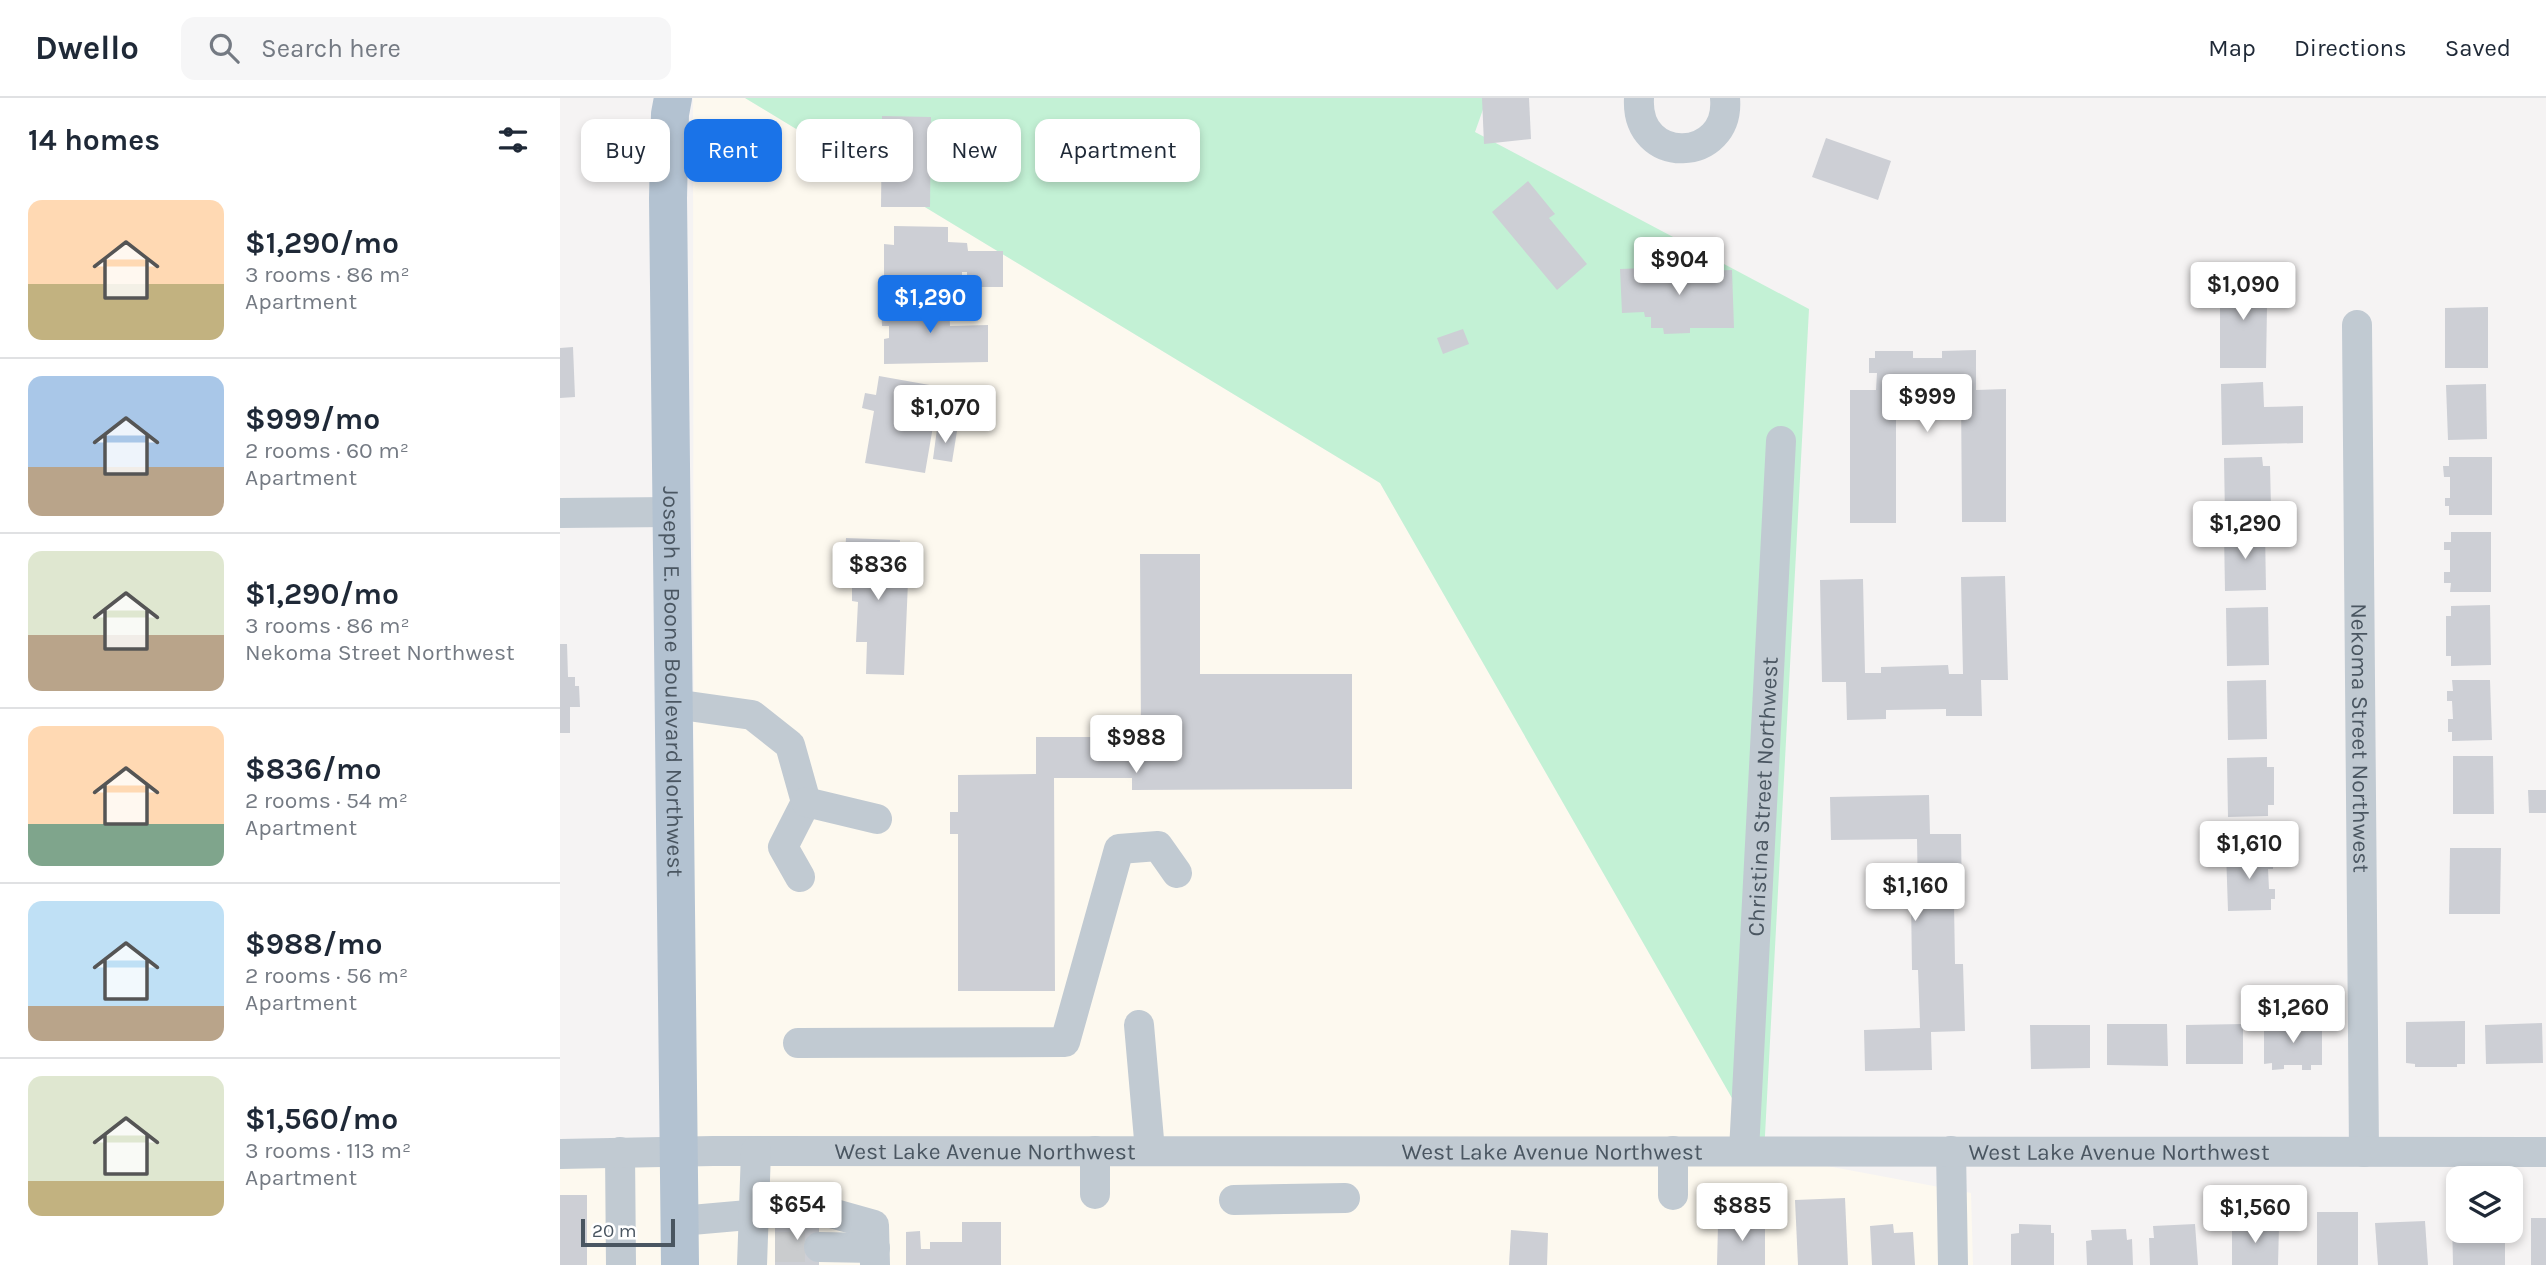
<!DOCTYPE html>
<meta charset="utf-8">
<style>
body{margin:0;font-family:Karla,sans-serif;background:#f6f6f7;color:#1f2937;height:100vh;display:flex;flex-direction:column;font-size:26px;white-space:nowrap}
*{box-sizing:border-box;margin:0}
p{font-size:23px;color:#747a83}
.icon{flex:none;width:38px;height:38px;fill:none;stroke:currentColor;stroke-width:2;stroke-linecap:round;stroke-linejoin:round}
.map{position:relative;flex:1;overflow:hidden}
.details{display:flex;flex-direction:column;background:#fff;width:560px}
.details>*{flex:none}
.top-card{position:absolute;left:21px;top:21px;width:665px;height:63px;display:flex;gap:14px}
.fabs{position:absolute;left:1886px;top:1068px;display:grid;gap:14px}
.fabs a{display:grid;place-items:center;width:77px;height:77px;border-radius:14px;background:#fff;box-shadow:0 4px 10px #0003;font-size:35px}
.scale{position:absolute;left:21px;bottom:18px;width:94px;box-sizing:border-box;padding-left:7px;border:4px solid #4a5661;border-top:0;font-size:19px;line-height:24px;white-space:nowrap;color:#4a5661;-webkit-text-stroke:5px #fff;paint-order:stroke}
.price{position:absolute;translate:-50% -60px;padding:0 16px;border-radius:7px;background:#fff;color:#222;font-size:23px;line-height:46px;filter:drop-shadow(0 2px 4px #0008)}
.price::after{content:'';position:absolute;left:50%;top:42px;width:21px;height:16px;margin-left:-10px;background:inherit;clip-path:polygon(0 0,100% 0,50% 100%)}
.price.current{background:#1a73e8;color:#fff}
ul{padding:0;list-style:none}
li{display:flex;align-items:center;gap:21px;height:175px;padding:0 28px}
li+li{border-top:2px solid #e0e1e3}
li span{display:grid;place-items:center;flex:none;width:196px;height:140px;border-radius:14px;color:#555}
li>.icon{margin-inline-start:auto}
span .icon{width:84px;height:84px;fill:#fffc;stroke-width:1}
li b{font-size:30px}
h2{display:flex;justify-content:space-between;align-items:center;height:84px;padding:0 28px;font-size:30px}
.chip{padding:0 24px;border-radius:14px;background:#fff;box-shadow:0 4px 10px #0003;font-size:24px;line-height:63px}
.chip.current{background:#1a73e8;color:#fff}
header{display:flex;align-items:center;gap:42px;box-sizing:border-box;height:98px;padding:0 35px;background:#fff;border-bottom:2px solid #e0e1e3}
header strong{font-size:33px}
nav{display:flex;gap:38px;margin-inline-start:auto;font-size:24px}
.search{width:490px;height:63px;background:#f6f6f7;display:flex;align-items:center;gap:18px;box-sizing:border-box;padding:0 24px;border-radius:14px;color:#747a83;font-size:26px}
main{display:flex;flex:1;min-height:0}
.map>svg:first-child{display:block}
.commercial{fill:#fdf9ef}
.green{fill:#c3f1d5}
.building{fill:#cdcfd5}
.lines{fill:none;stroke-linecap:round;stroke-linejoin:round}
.minor-tunnel{stroke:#caccce;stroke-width:30;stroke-dasharray:30 15;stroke-linecap:butt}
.minor{stroke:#c1cad2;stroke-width:30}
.major{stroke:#b3c2d1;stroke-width:38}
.labels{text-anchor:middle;stroke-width:5;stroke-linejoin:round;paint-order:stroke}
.street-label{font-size:23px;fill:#4a5661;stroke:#fff}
</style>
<header>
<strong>Dwello</strong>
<div class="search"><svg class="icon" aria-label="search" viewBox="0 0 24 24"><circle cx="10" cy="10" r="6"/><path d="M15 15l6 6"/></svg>Search here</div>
<nav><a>Map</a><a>Directions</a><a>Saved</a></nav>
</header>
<main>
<section class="details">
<h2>14 homes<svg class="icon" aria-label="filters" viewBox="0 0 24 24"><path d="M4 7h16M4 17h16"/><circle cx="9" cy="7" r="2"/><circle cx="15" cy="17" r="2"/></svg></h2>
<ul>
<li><span style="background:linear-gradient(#ffd9b3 60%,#c2b280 0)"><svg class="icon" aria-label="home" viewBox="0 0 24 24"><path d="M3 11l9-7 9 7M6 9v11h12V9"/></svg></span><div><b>$1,290/mo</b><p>3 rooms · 86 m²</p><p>Apartment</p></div></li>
<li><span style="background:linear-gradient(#a9c7e8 65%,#b9a48a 0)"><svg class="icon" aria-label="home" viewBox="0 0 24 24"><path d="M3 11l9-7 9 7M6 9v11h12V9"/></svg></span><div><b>$999/mo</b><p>2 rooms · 60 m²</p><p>Apartment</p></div></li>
<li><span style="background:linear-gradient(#dfe7d0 60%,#b9a48a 0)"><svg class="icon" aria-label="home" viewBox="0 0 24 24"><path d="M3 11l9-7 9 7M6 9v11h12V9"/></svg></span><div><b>$1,290/mo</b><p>3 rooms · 86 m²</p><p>Nekoma Street Northwest</p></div></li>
<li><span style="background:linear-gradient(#ffd9b3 70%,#7fa58c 0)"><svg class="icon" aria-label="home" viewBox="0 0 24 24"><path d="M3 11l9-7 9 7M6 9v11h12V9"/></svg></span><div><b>$836/mo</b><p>2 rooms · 54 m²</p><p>Apartment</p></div></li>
<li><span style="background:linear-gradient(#bfe0f5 75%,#b9a48a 0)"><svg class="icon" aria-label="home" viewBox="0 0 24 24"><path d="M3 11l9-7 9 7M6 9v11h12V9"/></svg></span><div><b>$988/mo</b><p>2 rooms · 56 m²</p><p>Apartment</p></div></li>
<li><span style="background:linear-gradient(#dfe7d0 75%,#c2b280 0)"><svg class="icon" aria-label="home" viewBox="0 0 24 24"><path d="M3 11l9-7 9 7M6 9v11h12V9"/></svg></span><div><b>$1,560/mo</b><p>3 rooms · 113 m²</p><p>Apartment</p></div></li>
</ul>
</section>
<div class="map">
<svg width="1986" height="1167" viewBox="0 0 1986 1167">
<rect width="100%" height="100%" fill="#f5f3f3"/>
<polygon class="commercial" points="133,0 185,0 820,385 1204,1056 1411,1095 1413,1167 0,1167 0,1062 134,1044"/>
<polygon class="green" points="185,0 927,0 915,34 1249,211 1204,1056 820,385"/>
<g class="building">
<polygon points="922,0 969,0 971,41 924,46"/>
<polygon points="322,18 371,19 370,109 321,109"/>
<polygon points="1266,40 1331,63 1318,102 1252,79"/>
<polygon points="968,83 995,116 989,120 1027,166 997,192 932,114"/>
<polygon points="334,128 388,129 388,144 407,145 408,153 443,153 443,189 407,189 407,174 402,174 402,186 389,186 389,191 324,190 324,146 334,147"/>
<polygon points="1137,168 1137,173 1172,172 1174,230 1130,230 1130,235 1104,236 1103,230 1091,230 1091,219 1085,219 1084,214 1062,215 1060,171"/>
<polygon points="1660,177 1702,177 1702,209 1707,209 1706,270 1660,270"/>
<polygon points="389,203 390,228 428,227 428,264 324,266 324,241 329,240 329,228 322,228 321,205"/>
<polygon points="1928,209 1928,270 1885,270 1885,210"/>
<polygon points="903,231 909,246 883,256 877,240"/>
<polygon points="13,249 15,299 0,300 0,250"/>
<polygon points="1416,252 1416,292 1446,291 1446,424 1402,424 1401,295 1385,295 1385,303 1349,304 1349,298 1336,297 1336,425 1290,425 1290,292 1316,292 1317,275 1309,275 1309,260 1315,260 1315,253 1353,253 1353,260 1382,260 1382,253"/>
<polygon points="319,278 392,291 389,307 377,305 365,375 305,365 314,313 302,310 305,295 316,297"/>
<polygon points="1703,284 1704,309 1743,308 1743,345 1662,347 1661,286"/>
<polygon points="1926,286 1927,341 1888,342 1886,287"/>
<polygon points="377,331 397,333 392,364 373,361"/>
<polygon points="1702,359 1703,368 1710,368 1711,409 1704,409 1704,419 1665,419 1664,360"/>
<polygon points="1889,359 1932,359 1932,417 1889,417 1889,408 1885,408 1885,400 1890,400 1890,379 1884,379 1883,368 1889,368"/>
<polygon points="1705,433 1706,492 1665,493 1664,434"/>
<polygon points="1891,434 1931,434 1931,494 1890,494 1891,485 1884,485 1884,474 1890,474 1890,452 1884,452 1884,444 1891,444"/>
<polygon points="286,440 340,442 338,484 348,484 344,577 306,576 307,544 296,544 298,504 292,503 292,488 283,488"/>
<polygon points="580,456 640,456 640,576 792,576 792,691 572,692 572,680 494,680 495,893 398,893 398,736 390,736 390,714 398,714 398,677 476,676 476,639 581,639"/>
<polygon points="1445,478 1448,582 1421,582 1422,618 1386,618 1386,611 1326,612 1326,621 1287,622 1286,584 1262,584 1260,482 1303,481 1305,575 1321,575 1321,569 1388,567 1389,576 1403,576 1401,479"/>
<polygon points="1930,507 1931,567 1891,568 1891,558 1886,558 1886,518 1891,518 1891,508"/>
<polygon points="1708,509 1709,567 1667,568 1666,510"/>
<polygon points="0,546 7,546 8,579 15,579 15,588 19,588 20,609 10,609 10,635 0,635"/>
<polygon points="1706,582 1707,641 1668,642 1667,583"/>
<polygon points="1892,582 1930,582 1932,642 1892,643 1892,634 1888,634 1888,621 1893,621 1892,603 1887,603 1887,593 1893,593"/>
<polygon points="1893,658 1933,658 1934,716 1893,716"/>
<polygon points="1707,659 1707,669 1714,669 1714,707 1708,707 1708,718 1668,719 1667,660"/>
<polygon points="1968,692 1986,692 1986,715 1969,715"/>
<polygon points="1369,697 1370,736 1401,736 1402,804 1394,805 1395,866 1403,866 1405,933 1371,934 1372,972 1305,973 1304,932 1360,930 1358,872 1352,872 1351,801 1358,801 1357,741 1271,742 1270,699"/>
<polygon points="1890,750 1941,750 1940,816 1889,816"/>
<polygon points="1707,752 1707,762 1713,762 1713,771 1708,771 1709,791 1715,791 1715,801 1711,801 1711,812 1668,813 1666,753"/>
<polygon points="1905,923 1905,966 1897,966 1897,969 1855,969 1855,966 1846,965 1846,924"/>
<polygon points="1704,925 1762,925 1762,967 1751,967 1751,972 1742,972 1742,967 1724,967 1724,971 1712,972 1712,965 1704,966"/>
<polygon points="1982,925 1983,965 1926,966 1925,927"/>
<polygon points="1547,926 1607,926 1608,968 1547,967"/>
<polygon points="1683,926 1683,966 1626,966 1626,927"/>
<polygon points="1470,927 1530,927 1530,970 1471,971"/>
<rect x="0" y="1097" width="27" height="70"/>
<polygon points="1285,1100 1288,1167 1238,1167 1235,1102"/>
<rect x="1757" y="1114" width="41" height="53"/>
<polygon points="1899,1119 1899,1132 1945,1132 1945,1167 1893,1167 1892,1120"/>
<polygon points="1176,1120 1205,1120 1205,1167 1157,1167 1158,1127 1177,1127"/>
<rect x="1971" y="1120" width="15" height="47"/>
<rect x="215" y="1121" width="44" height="46"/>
<polygon points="1865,1123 1868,1167 1818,1167 1815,1125"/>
<polygon points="402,1124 441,1124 441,1167 346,1167 346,1134 360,1133 361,1151 370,1151 370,1144 402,1144"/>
<polygon points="1333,1126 1334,1135 1353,1134 1355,1167 1312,1167 1310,1128"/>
<polygon points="1459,1126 1491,1127 1491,1135 1494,1135 1494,1167 1451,1167 1451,1136 1459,1135"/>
<polygon points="1635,1126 1638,1167 1590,1167 1589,1140 1594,1140 1593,1128"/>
<polygon points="1672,1127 1719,1128 1718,1167 1672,1167"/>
<polygon points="1566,1131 1567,1142 1572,1141 1573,1167 1527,1167 1526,1143 1532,1142 1531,1132"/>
<polygon points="951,1132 988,1135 987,1167 949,1167"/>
</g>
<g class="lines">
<polyline class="minor-tunnel" points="215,1149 259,1149"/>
<g class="minor">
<path d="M1079,0C1075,69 1171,65 1165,0"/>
<path id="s1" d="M1797,227L1804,1054"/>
<polyline points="0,415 112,414"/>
<polyline points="114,606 192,617 230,647 246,704 223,749 240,779"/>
<polyline points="246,704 317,721"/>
<polyline points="579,927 590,1053"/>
<polyline points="238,945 505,944 559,751 598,748 617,775"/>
<polyline points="535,1053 535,1096"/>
<polyline points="1113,1053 1113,1097"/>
<path id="s2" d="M1184,1053L1221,343"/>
<polyline points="1391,1053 1393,1167"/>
<polyline points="60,1054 61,1167"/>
<path id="s3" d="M0,1056L153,1053L1986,1054"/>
<polyline points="674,1102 785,1100"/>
<polyline points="120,1123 257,1111 314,1127 315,1167"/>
<polyline points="259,1149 315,1150"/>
<polyline points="192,1167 196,1053"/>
</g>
<path class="major" id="s4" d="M113,0L110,16L108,100L120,1167"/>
</g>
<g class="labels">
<g class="street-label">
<text dy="8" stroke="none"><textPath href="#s4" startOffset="584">Joseph E. Boone Boulevard Northwest</textPath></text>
<text dy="8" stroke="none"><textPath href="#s1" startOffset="413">Nekoma Street Northwest</textPath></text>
<text dy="8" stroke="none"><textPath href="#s2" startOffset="355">Christina Street Northwest</textPath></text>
<text dy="8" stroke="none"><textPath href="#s3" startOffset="425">West Lake Avenue Northwest</textPath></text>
<text dy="8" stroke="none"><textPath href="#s3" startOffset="992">West Lake Avenue Northwest</textPath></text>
<text dy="8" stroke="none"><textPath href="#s3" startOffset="1559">West Lake Avenue Northwest</textPath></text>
</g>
</g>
</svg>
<div class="fabs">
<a><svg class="icon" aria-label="layers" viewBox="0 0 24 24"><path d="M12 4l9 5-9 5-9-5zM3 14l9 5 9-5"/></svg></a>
</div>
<div class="scale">20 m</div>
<b class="price" style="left:1119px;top:199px">$904</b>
<b class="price" style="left:1683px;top:224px">$1,090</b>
<b class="price current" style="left:370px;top:237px">$1,290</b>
<b class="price" style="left:1367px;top:336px">$999</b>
<b class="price" style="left:385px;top:347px">$1,070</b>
<b class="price" style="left:1685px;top:463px">$1,290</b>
<b class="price" style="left:318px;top:504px">$836</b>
<b class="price" style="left:576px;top:677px">$988</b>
<b class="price" style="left:1689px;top:783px">$1,610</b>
<b class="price" style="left:1355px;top:825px">$1,160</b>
<b class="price" style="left:1733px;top:947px">$1,260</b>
<b class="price" style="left:237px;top:1144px">$654</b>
<b class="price" style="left:1182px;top:1145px">$885</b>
<b class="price" style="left:1695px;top:1147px">$1,560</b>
<div class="top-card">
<a class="chip">Buy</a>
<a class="chip current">Rent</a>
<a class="chip">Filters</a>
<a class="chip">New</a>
<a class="chip">Apartment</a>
</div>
</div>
</main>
